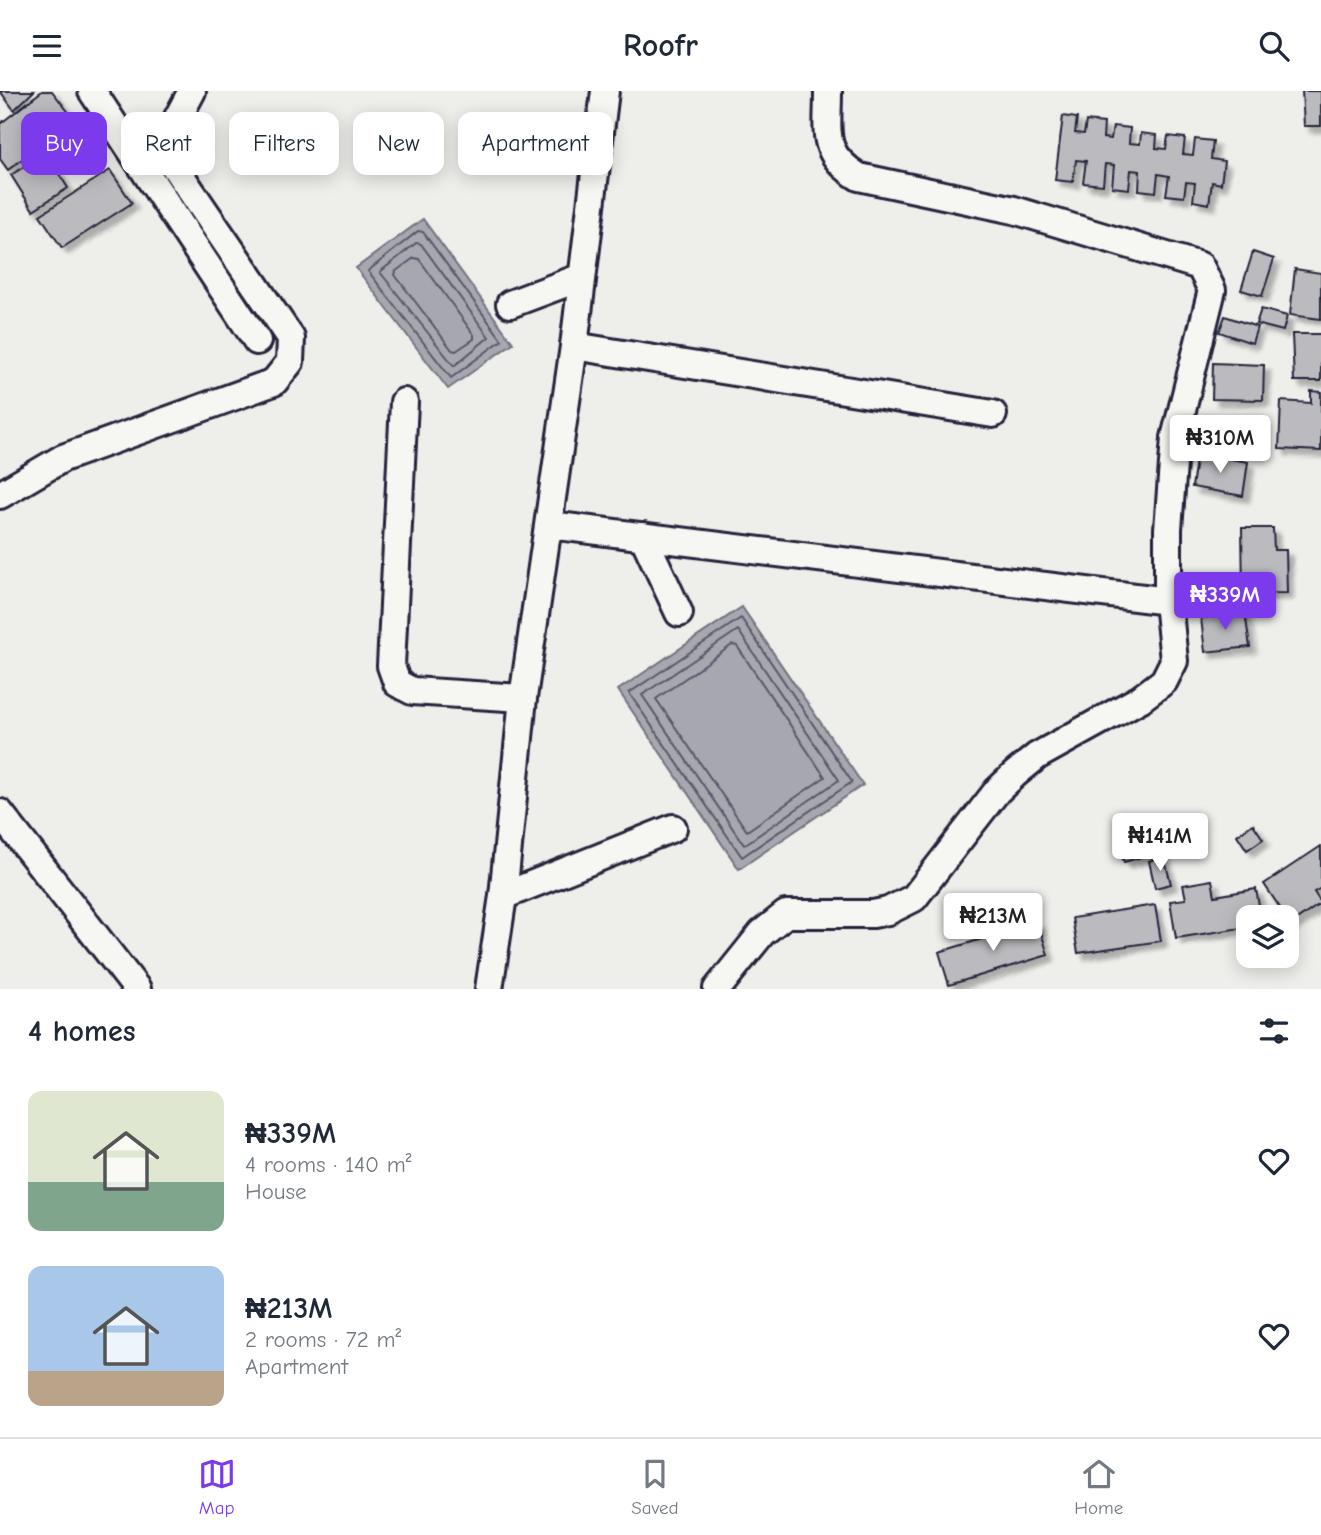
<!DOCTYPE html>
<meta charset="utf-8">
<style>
body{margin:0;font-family:"Comic Neue",sans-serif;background:#f6f6f7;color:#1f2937;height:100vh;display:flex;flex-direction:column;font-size:26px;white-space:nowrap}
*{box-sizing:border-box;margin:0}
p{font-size:23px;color:#747a83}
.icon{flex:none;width:38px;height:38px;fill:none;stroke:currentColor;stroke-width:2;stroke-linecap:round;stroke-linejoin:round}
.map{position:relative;height:898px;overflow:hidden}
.side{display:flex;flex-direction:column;background:#fff;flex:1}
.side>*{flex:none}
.banner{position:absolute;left:21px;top:21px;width:700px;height:63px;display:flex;gap:14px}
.fabs{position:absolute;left:1236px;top:814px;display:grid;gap:14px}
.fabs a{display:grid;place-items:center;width:63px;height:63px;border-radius:14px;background:#fff;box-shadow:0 4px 18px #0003;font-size:35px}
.price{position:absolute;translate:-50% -60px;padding:0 16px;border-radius:7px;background:#fff;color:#222;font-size:23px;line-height:46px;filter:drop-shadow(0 2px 4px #0008)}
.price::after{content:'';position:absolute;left:50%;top:42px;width:21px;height:16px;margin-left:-10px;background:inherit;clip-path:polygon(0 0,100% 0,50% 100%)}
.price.active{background:#7c3aed;color:#fff}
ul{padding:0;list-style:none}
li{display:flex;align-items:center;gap:21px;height:175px;padding:0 28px}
li span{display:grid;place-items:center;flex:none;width:196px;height:140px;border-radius:14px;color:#555}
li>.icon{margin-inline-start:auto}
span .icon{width:84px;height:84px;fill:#fffc;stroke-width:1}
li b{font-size:30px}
h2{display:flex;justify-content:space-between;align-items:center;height:84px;padding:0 28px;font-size:30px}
.pill{padding:0 24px;border-radius:14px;background:#fff;box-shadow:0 4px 18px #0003;font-size:24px;line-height:63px}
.pill.active{background:#7c3aed;color:#fff}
header{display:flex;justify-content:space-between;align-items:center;height:91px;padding:0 28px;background:#fff;font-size:32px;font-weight:700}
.tab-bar{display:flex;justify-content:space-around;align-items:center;height:98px;border-top:2px solid #e0e1e3;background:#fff;font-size:19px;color:#747a83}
.tab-bar a{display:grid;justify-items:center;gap:4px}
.tab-bar .active{color:#7c3aed}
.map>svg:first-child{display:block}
.water{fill:#a7a7af;stroke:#727281;stroke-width:2}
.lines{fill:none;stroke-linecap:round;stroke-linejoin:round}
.shore{stroke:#575769;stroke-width:2}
.building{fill:#bbbbbf;stroke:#22223b;stroke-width:2;filter:url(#shadow)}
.minor-casing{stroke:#22223b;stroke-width:32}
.minor{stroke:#f6f6f2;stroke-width:26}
</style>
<header><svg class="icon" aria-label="menu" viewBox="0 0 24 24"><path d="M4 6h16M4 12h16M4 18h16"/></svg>Roofr<svg class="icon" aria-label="search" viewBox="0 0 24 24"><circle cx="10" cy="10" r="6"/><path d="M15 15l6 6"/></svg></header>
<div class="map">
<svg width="1321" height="898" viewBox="0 0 1321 898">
<defs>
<filter id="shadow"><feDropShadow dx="6" dy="6" stdDeviation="2" flood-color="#0004"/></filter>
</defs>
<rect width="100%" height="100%" fill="#eeeeeb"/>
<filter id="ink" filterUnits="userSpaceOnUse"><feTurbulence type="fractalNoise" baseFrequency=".0143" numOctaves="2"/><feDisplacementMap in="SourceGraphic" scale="14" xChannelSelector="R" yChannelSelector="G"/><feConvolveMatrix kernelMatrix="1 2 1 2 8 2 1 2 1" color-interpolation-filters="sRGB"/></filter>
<g filter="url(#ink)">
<g class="water">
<polygon points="423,128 513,252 448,298 356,177"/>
<polygon points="742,516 863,694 739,778 618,599"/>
</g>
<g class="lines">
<g class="shore">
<polygon points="418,140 423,141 502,249 451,287 368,180"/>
<polygon points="416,152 421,153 489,246 454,275 380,181"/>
<polygon points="414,167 419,168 474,244 474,248 456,260 452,259 395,184 396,180"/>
<polygon points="741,527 852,691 742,766 629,602"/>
<polygon points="738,539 839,689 744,754 642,604"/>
<polygon points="732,554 737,555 825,686 747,740 656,608"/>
</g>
</g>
<g class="building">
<polygon points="0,0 34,0 14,19"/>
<polygon points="42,0 52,0 74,28 8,79 0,68 0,33"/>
<polygon points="1302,0 1321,0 1321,35 1304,35"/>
<polygon points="1063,25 1077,27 1075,42 1084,43 1086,30 1104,32 1103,47 1111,48 1113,35 1130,37 1129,52 1140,53 1141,42 1157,44 1156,57 1166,58 1168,45 1185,47 1183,63 1193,64 1195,48 1213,50 1211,68 1224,70 1221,93 1212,91 1209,113 1193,110 1195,92 1186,91 1184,106 1166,104 1169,85 1158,83 1156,101 1139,99 1140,80 1131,79 1129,98 1112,96 1114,74 1105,73 1103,94 1083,92 1086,70 1076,69 1073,91 1055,89"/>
<polygon points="46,62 68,97 33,119 11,84"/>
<polygon points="110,79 132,112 62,157 40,124"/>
<polygon points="1253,161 1274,168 1262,205 1241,199"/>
<polygon points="1295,178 1321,182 1321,228 1290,224"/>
<polygon points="1261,218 1287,225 1283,240 1256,233"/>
<polygon points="1225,225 1257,236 1252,252 1219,241"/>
<polygon points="1292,243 1321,243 1321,290 1294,290"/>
<polygon points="1213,272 1264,274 1263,309 1212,308"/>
<polygon points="1311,300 1321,301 1321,360 1279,358 1281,310 1311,312"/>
<polygon points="1197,362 1248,371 1243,405 1192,396"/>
<polygon points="1242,437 1273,437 1274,459 1286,459 1287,502 1243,503"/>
<polygon points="1245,521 1250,556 1205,561 1201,527"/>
<polygon points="1253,733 1263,748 1247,759 1237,744"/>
<polygon points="1187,734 1191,745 1167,752 1164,742"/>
<polygon points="1160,745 1165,759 1124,771 1119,757"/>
<polygon points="1321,755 1321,797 1314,801 1321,812 1291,833 1264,793"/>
<polygon points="1164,766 1171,793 1155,797 1149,770"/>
<polygon points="1212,789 1215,805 1256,798 1261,826 1248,826 1248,836 1176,847 1170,810 1186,808 1183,794"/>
<polygon points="996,814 1002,833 985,838 979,819"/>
<polygon points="1155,814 1161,850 1078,862 1072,827"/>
<polygon points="1038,831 1048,864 949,894 939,861"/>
</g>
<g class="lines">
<defs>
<g id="minor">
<polyline points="92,0 257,250"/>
<polyline points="510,213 582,186"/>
<polyline points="574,255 993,323"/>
<polyline points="404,311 391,575 397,592 412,600 523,607"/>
<polyline points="0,404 63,367 274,291 290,271 291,247 172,72 169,43 192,0"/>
<polyline points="550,434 1168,510"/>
<polyline points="643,445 679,522"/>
<polyline points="0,722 137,898"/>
<polyline points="503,805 673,737"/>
<polyline points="489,898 503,805 523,607 574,255 605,0"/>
<path d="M717,898L762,842L786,823H873L888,820L914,807L997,700L1015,683L1037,665L1140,608L1164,590L1174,570L1168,510V438L1175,347L1212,199L1200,175L1014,119L859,86C820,62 828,42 828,0"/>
</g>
</defs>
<use href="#minor" class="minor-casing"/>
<use href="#minor" class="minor"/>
</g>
</g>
</svg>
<div class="fabs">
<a><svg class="icon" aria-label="layers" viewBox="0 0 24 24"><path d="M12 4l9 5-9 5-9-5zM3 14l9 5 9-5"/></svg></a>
</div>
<b class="price" style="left:1220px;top:384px">₦310M</b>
<b class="price active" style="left:1225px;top:541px">₦339M</b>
<b class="price" style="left:1160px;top:782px">₦141M</b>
<b class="price" style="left:993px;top:862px">₦213M</b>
<div class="banner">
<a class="pill active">Buy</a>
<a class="pill">Rent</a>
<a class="pill">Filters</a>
<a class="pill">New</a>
<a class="pill">Apartment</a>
</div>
</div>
<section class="side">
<h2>4 homes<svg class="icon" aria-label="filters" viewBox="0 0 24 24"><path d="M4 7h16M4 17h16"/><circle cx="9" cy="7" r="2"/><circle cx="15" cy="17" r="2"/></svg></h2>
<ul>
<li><span style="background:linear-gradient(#dfe7d0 65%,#7fa58c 0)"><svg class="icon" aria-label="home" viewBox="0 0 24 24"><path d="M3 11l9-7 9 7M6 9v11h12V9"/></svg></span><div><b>₦339M</b><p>4 rooms · 140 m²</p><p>House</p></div><svg class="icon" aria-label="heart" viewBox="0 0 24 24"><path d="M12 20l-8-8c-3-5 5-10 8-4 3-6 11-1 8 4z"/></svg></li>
<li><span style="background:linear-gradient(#a9c7e8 75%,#b9a48a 0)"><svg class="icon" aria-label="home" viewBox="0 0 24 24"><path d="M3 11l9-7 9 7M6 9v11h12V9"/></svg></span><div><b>₦213M</b><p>2 rooms · 72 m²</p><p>Apartment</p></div><svg class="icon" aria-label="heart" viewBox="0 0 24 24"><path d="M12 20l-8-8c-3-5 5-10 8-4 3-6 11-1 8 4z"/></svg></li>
</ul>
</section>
<nav class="tab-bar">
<a class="active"><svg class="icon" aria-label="map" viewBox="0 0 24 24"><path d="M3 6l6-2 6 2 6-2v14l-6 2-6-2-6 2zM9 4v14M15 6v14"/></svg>Map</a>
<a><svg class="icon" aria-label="saved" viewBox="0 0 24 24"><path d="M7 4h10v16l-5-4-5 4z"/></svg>Saved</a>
<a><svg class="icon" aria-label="home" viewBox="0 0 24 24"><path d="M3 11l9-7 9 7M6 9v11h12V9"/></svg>Home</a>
</nav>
